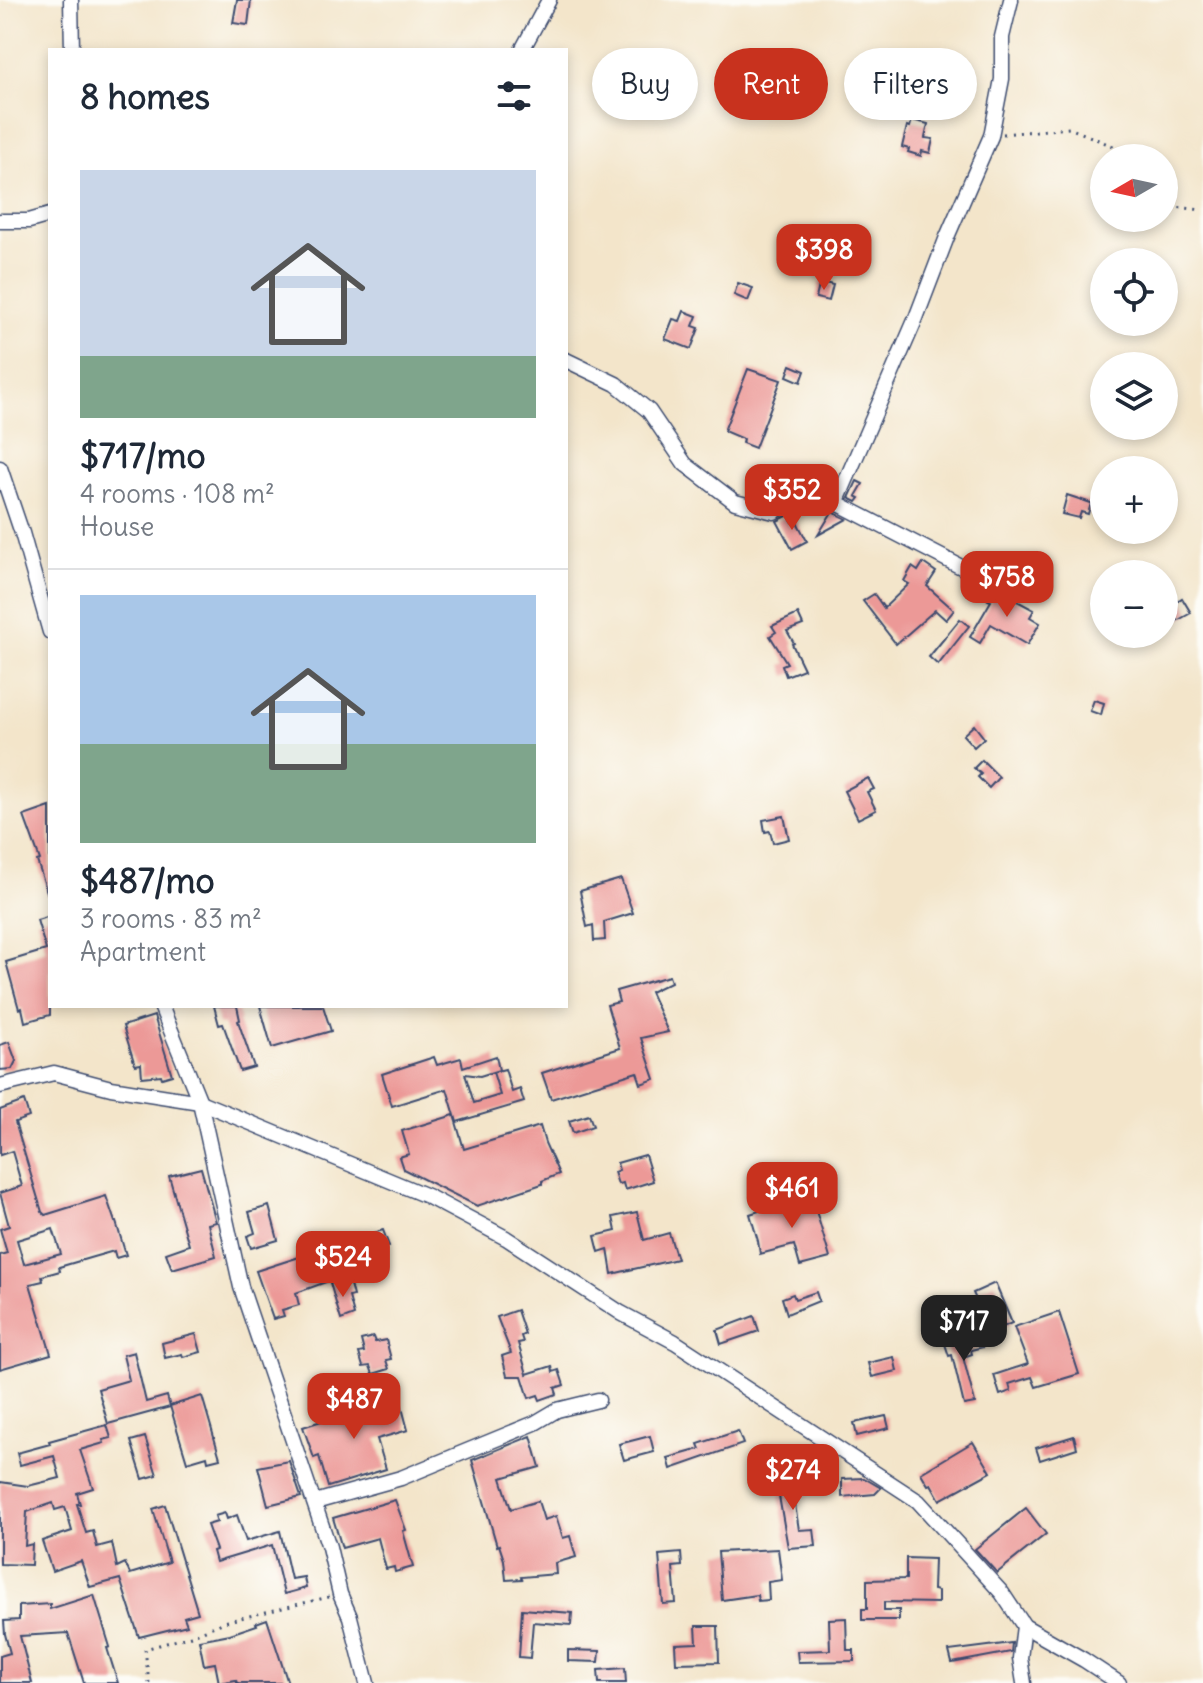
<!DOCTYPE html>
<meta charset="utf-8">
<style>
body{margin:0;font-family:Delius,sans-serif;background:#f2f2f3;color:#1f2937;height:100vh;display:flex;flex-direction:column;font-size:30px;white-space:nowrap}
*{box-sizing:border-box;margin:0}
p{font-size:26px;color:#747a83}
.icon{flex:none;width:44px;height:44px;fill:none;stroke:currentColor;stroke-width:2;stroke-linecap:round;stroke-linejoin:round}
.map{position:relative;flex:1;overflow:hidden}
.drawer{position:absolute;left:48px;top:48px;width:520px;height:960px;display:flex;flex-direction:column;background:#fff;border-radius:0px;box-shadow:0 4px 12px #0003}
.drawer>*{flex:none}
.guide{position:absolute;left:592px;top:48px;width:490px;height:72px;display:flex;gap:16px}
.needle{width:52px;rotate:261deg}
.buttons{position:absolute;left:1090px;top:144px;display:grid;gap:16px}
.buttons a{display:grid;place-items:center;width:88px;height:88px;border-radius:50%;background:#fff;box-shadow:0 4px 12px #0003;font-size:40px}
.price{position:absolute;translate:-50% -68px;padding:0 18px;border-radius:16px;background:#c8321e;color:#fff;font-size:26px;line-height:52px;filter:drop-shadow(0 2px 4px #0008)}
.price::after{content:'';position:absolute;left:50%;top:48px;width:24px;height:18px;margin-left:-12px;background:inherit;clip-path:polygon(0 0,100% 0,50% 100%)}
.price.current{background:#222;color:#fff}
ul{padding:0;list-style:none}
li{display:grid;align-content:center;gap:16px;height:424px;padding:0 32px}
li+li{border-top:2px solid #e0e1e3}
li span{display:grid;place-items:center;height:248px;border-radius:0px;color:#555}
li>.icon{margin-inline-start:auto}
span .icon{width:144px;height:144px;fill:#fffc;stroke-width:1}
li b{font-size:34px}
h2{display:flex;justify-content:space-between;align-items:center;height:96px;padding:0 32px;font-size:34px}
.chip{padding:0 28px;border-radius:36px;background:#fff;box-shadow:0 4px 12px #0003;font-size:28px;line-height:72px}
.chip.current{background:#c8321e;color:#fff}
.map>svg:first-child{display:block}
.building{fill:#ec9997;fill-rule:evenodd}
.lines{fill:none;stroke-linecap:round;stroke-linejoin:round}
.minor-casing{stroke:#3b4a6e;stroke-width:17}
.path{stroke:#3b4a6e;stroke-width:3;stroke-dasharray:2 6;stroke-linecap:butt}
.minor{stroke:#fff;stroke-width:14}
</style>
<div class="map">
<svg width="1203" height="1683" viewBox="0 0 1203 1683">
<rect width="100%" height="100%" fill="#fdfcf7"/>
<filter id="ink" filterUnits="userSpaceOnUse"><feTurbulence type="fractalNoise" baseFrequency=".0125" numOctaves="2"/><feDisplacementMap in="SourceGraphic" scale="16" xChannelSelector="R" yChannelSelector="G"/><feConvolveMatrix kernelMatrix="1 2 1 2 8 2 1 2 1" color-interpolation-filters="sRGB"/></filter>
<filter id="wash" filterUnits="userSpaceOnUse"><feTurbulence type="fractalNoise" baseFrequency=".006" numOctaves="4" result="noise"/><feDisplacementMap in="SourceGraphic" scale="32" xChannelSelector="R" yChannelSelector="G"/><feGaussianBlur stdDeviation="1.8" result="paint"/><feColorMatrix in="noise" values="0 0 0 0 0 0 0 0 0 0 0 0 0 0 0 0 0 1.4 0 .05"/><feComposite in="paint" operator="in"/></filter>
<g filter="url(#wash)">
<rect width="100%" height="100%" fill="#f3e5ca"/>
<g id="blocks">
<g class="building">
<polygon points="237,0 251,0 248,25 233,23"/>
<polygon points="912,120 928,124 925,138 933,139 930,153 922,151 921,156 908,152 909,149 902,147 907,126 910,127"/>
<polygon points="820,282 833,285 829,301 816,298"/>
<polygon points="738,283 753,288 748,301 734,295"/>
<polygon points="684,311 697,316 693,326 699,328 691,349 665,339 673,319 680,321"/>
<polygon points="791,365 805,371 801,382 787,376"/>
<polygon points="748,369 781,380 755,448 742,443 743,439 724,431"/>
<polygon points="857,481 863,484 856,496 860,498 857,502 849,498"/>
<polygon points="1067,495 1091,503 1088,514 1081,512 1079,518 1062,514"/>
<polygon points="832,512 847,519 818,535"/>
<polygon points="789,515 793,522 796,520 807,541 792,549 777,521"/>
<polygon points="923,563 936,572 927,586 954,610 946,620 935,610 896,644 863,601 874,594 884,608 909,584 904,581 912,567 918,571"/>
<polygon points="992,594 998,596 1004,594 1034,610 1030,617 1040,623 1027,645 991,624 980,643 970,637 991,601 988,600"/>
<polygon points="1182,598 1191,613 1173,623 1165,609"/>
<polygon points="798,614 803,625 787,631 794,643 792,644 804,669 786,676 782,665 787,663 770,636 776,632 772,626"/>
<polygon points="960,619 969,626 938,665 929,657"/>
<polygon points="1094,700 1104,703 1101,715 1090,711"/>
<polygon points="974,725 984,738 974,747 963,735"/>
<polygon points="982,760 999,777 989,788 978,777 981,774 974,768"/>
<polygon points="868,778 874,789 867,792 876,810 858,819 844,791"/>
<polygon points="50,807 50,894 48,895 37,861 40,860 24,816"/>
<polygon points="784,816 789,839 773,843 770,831 765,832 763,820"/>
<polygon points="621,879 633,913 604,922 605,940 594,941 593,925 587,927 580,891"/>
<polygon points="50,916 50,1015 25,1022 22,1008 19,1009 6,962 46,950 37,920"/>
<polygon points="669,976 671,982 650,992 668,1032 641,1038 655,1079 641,1084 637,1072 551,1099 542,1073 620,1048 607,1005 619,1002 616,991"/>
<polygon points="214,1006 237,1006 240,1020 238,1021 254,1067 240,1071 223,1024 219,1025"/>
<polygon points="260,1006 323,1006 331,1031 272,1048"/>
<polygon points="154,1016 172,1075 162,1078 161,1075 142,1077 141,1064 135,1065 123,1026"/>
<polygon points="9,1042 16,1061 12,1069 0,1070 0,1045"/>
<polygon points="496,1056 499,1070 480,1076 465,1074 474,1103 500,1095 493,1072 505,1069 512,1092 520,1089 524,1102 457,1122 447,1089 392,1106 382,1074 434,1057 437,1065 461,1058 463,1067"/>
<path d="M24,1101L29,1117L15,1122L42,1212L45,1215L106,1196L115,1222H116L126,1255L116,1258L114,1251L93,1257L59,1267L60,1271L42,1276L43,1281L30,1284L51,1354L0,1369V1255L7,1253L0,1229L9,1226L0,1193L22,1186L12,1151L0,1155V1110ZM53,1229L61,1254L24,1264L17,1240Z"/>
<polygon points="454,1115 464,1149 540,1126 545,1143 559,1174 542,1181 542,1184 477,1206 403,1169 399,1157 409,1154 402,1131"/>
<polygon points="589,1115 593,1126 573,1133 569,1121"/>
<polygon points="645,1155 653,1181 625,1190 623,1183 618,1184 614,1172 619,1170 617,1163"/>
<polygon points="201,1168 216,1222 208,1224 216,1256 172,1269 166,1253 189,1245 169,1176"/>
<polygon points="811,1194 830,1258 800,1266 794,1245 760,1254 758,1241 750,1214"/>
<polygon points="269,1206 278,1240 251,1248 247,1236 255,1233 249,1212"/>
<polygon points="637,1212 644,1240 669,1233 677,1259 612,1274 608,1249 599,1252 595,1236 616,1231 613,1217"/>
<polygon points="383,1230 389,1246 378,1250 376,1244 322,1261 329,1281 296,1293 299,1305 282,1310 284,1316 273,1319 256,1271"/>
<polygon points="342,1279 344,1286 350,1284 353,1296 349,1297 354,1315 341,1320 330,1283"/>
<polygon points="995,1283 1012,1323 991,1332 973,1293"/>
<polygon points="816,1292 819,1301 787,1314 782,1298 793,1294 795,1299"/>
<polygon points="517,1310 525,1334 521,1336 523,1342 518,1343 527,1374 552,1366 553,1372 559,1370 564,1385 555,1388 557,1394 540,1400 538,1395 529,1398 522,1376 507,1376 502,1356 511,1353 497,1317"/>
<polygon points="1059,1312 1079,1374 1036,1387 1032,1377 1009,1384 1011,1391 1000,1395 994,1375 1028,1364 1014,1327"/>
<polygon points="754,1316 759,1331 721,1344 717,1330"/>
<polygon points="196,1334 201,1352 183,1357 182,1354 165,1358 162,1343"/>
<polygon points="979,1334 983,1347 971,1350 972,1354 963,1357 975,1403 964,1405 952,1355 949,1356 945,1344"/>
<polygon points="373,1337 375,1342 386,1340 391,1359 386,1360 389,1369 373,1374 370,1366 363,1367 359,1353 364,1352 361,1340"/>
<polygon points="134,1352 146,1402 167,1396 170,1407 108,1424 98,1389 129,1380 123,1355"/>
<polygon points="894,1357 897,1371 872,1377 868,1363"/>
<polygon points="202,1396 220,1458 208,1461 207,1456 187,1462 170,1406"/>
<polygon points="400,1400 408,1430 377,1439 386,1469 328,1487 319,1456 314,1458 303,1427 349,1412 353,1410 354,1412"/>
<polygon points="886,1416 889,1428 857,1436 854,1423"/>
<polygon points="107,1425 111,1438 103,1440 104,1443 80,1450 93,1488 77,1493 80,1504 77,1504 86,1533 93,1531 97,1547 112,1543 117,1567 125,1563 130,1574 169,1562 153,1509 165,1505 198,1613 184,1617 187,1625 139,1637 120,1579 90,1587 81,1561 52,1571 42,1541 72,1531 65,1507 55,1510 53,1503 27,1512 25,1546 32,1544 31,1565 0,1564 0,1482 28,1486 60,1478 54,1456 20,1465 17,1453 50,1444 49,1441"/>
<polygon points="738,1431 743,1444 671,1469 668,1458 700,1449 698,1444"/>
<polygon points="531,1436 540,1467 501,1478 511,1509 538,1501 544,1520 556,1516 563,1538 570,1536 576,1557 555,1563 556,1574 521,1577 522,1579 506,1580 504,1560 499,1545 497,1546 472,1460"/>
<polygon points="650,1436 654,1452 624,1460 619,1444"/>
<polygon points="1074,1436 1077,1448 1040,1460 1036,1448"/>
<polygon points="145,1437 157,1475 143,1479 131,1441"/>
<polygon points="973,1442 991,1472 940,1500 931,1484 928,1485 921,1473"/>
<polygon points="289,1461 301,1497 268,1505 258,1467"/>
<polygon points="799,1468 801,1483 792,1485 799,1530 814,1529 816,1546 788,1548 779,1496 781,1495 776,1474"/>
<polygon points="864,1478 881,1488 875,1494 842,1497 842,1479"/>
<polygon points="395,1500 406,1530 403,1531 413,1567 395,1572 394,1567 386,1569 378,1538 342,1548 333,1518"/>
<polygon points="1026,1508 1046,1534 997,1573 975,1549"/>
<polygon points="225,1513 227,1519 237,1515 246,1541 280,1531 291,1579 304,1577 306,1588 284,1594 272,1545 216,1562 213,1551 216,1550 207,1525 217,1522 215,1516"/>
<polygon points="778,1549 782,1580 768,1582 769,1600 758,1601 757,1595 722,1600 718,1552"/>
<polygon points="681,1553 682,1566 673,1567 676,1603 663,1604 659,1555"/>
<polygon points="906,1558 934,1559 933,1590 938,1591 938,1603 884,1602 884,1610 899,1610 899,1620 862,1620 862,1609 867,1609 867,1580 906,1579"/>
<polygon points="94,1595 110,1647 107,1648 118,1683 84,1683 68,1633 20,1636 32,1683 0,1683 0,1656 10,1653 5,1634 4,1621 19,1620 19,1606 50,1604 50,1609"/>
<polygon points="522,1609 572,1613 571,1625 533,1622 530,1658 519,1657"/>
<polygon points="846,1618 847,1650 854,1650 854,1661 798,1662 797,1651 830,1650 829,1619"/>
<polygon points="267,1619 288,1683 237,1683 236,1680 219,1683 215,1663 204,1665 199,1640 230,1634 257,1625 256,1623"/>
<polygon points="696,1626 718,1626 719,1662 676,1663 675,1644 697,1643"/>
<polygon points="1012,1643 1011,1652 952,1663 949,1651"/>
<polygon points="568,1650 600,1651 599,1662 568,1661"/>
<polygon points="625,1668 626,1683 599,1683 598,1670"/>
</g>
</g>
</g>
<g filter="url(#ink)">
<use href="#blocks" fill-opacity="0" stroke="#3b4a6e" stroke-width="2"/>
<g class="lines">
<defs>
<g id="minor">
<polyline points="71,0 72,50"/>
<polyline points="522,50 549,0"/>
<polyline points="0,221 29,221 50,215"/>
<polyline points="566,360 616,384 649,411 685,464 735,502 774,512 812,490 998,586"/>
<polyline points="0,468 22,533 50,632"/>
<polyline points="837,501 916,318 947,237 991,136 1002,79 1002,37 1011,0"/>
<polyline points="161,1006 200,1102 241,1287 329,1547 340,1594 350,1617 367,1683"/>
<polyline points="0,1086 54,1073 111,1088 200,1102 427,1196 506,1238 621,1313 675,1342 918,1501 1002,1593 1024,1626 1084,1660 1119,1683"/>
<polyline points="315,1502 401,1478 535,1423 557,1410 598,1400"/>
<polyline points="1024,1626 1020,1658 1024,1683"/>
</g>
</defs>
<use href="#minor" class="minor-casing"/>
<g class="path">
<polyline points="1003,134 1069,128 1113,146 1124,158"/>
<polyline points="1164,203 1175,207 1203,210"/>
<polyline points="149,1683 145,1649 191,1636 224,1622 329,1597"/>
</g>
<use href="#minor" class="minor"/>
</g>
</g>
</svg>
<div class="buttons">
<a><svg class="needle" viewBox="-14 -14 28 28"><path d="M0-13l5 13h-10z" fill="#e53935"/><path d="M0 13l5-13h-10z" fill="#747a83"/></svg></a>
<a><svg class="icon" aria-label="locate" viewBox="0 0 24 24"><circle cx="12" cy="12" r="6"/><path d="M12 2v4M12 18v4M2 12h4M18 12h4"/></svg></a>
<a><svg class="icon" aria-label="layers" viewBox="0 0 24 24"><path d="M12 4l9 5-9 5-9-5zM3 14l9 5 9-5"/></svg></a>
<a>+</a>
<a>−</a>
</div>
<b class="price" style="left:824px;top:292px">$398</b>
<b class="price" style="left:792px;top:532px">$352</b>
<b class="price" style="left:1007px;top:619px">$758</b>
<b class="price" style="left:792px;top:1230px">$461</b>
<b class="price" style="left:343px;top:1299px">$524</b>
<b class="price current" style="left:964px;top:1363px">$717</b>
<b class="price" style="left:354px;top:1441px">$487</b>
<b class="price" style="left:793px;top:1512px">$274</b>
<div class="guide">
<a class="chip">Buy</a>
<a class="chip current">Rent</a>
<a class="chip">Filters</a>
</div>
<section class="drawer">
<h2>8 homes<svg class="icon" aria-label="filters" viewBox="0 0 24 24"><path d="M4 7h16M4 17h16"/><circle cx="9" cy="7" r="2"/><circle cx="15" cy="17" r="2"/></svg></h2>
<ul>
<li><span style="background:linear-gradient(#c9d6e8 75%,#7fa58c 0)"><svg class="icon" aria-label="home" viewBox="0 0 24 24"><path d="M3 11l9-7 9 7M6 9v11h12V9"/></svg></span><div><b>$717/mo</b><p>4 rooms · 108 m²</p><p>House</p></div></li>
<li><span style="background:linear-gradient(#a9c7e8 60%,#7fa58c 0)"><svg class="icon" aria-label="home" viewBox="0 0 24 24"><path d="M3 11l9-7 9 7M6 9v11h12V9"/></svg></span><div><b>$487/mo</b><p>3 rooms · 83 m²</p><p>Apartment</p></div></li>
</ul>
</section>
</div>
